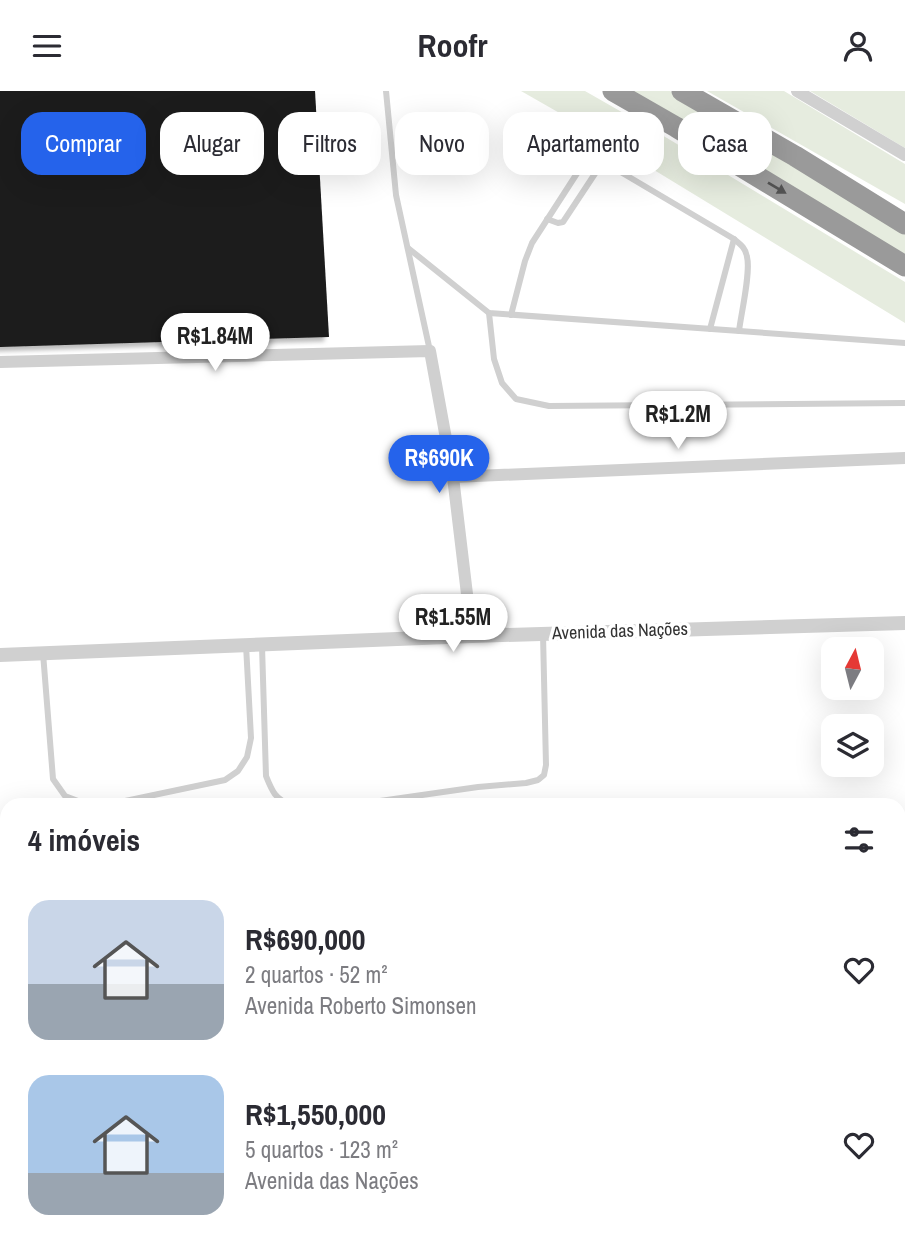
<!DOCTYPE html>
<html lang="pt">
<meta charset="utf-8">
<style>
body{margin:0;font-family:"Archivo Narrow",sans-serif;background:#f7f7f7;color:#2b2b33;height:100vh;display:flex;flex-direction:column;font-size:26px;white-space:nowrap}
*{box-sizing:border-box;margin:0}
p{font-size:23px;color:#7c7c81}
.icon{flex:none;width:38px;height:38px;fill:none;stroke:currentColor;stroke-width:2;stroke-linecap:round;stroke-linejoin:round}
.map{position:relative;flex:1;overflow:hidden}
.side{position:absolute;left:0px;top:707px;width:906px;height:448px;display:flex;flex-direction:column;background:#fff;border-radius:21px 21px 0 0;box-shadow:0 7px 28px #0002}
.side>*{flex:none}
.guide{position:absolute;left:21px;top:21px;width:864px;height:63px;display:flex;gap:14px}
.needle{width:46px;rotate:7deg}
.buttons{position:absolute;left:821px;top:546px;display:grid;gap:14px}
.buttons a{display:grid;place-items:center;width:63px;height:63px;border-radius:14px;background:#fff;box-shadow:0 7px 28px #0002;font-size:35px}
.price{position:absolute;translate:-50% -60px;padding:0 16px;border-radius:24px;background:#fff;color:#222;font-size:23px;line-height:46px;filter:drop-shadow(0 2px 4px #0008)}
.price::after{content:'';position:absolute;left:50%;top:42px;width:21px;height:16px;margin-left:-10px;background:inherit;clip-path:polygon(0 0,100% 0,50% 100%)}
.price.on{background:#2563eb;color:#fff}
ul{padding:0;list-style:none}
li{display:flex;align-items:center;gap:21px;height:175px;padding:0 28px}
li span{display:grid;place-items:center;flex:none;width:196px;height:140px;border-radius:21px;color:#555}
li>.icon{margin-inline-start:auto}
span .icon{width:84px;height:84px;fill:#fffc;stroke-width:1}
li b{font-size:30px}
h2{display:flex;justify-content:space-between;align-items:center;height:84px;padding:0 28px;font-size:30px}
.tag{padding:0 24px;border-radius:21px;background:#fff;box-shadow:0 7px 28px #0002;font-size:24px;line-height:63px}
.tag.on{background:#2563eb;color:#fff}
header{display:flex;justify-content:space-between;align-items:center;height:91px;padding:0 28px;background:#fff;font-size:32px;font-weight:700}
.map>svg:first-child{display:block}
.green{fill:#e6ecdf}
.building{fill:#1a1a1a;filter:url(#shadow)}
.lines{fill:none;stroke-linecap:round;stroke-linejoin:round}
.service{stroke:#d0d0d0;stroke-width:6}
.minor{stroke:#d0d0d0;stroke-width:12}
.tertiary{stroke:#d0d0d0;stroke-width:14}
.motorway{stroke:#9a9a9a;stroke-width:21}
.oneway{fill:#525252}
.labels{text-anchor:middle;stroke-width:7;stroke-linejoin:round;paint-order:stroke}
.street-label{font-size:18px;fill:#333;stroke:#fff}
</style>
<header><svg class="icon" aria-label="menu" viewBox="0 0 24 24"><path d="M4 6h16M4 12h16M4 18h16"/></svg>Roofr<svg class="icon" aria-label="person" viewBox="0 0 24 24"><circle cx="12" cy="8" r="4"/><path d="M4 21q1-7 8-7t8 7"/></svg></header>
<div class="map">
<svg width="905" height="1155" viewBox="0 0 905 1155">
<defs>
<filter id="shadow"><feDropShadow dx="-4.5" dy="4.5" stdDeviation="2" flood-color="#0004"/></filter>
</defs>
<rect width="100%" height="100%" fill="#fff"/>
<g class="green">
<polygon points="521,0 585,0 667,47 905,191 905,232 577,32"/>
<polygon points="625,0 670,0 792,70 905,140 905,164"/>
<polygon points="707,0 784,0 905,73 905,113"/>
<polygon points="810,0 905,0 905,57"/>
<polygon points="900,1124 905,1124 905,1155 582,1155 582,1148 900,1148"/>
</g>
<polygon class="building" points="0,0 315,0 329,246 0,256"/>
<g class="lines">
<g class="service">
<polyline points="386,0 396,104 430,260"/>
<polyline points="547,128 558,132 563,131 604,69"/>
<polyline points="408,157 489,222 905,252"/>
<polyline points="489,222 494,268 502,292 516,308 549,315 905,312"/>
<path d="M511,224L525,170L532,152L585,70L590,67H597L734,148C740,153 746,157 747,166C751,181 741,223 739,240"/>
<polyline points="710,238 734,148"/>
<path d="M262,555L266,685C272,700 275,708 291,714"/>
<polyline points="43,562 53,688 65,705 86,713 111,713 225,689 238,680 247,666 251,647 246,554"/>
<polyline points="352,714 478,696 526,692 538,689 544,684 546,674 543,543"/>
</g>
<g class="minor">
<polyline points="797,0 905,64"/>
<polyline points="0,271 430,260 453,386 472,545"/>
<polyline points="453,386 905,367"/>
<polyline points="900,808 905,808"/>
<polyline points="900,947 905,947"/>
<polyline points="0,991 7,997"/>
<polyline points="0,1085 7,1084"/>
<polyline points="900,1089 905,1089"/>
<polyline points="900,1108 905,1108"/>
</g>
<g class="tertiary">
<polyline points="0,564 472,545 905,532"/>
<polyline points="0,893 7,899"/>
<polyline points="315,1148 323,1155"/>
</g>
<g class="motorway">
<polyline points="613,0 676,36 905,175"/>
<polyline points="682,0 795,65 905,133"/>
</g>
</g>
<defs><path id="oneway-solid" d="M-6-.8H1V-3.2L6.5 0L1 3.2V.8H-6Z" transform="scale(1.75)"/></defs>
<use class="oneway" href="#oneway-solid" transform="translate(777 97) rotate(31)"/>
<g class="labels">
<g class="street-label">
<text transform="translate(620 540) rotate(-2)" y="6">Avenida das Nações</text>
</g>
</g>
</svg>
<div class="buttons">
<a><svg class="needle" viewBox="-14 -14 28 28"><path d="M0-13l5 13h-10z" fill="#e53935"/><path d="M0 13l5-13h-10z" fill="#7c7c81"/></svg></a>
<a><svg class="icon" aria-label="layers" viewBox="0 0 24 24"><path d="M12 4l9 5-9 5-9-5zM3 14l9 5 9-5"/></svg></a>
</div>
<b class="price" style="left:215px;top:282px">R$1.84M</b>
<b class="price" style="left:678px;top:360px">R$1.2M</b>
<b class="price on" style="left:439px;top:404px">R$690K</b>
<b class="price" style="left:453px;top:563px">R$1.55M</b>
<div class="guide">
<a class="tag on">Comprar</a>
<a class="tag">Alugar</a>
<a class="tag">Filtros</a>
<a class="tag">Novo</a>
<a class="tag">Apartamento</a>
<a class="tag">Casa</a>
</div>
<section class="side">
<h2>4 imóveis<svg class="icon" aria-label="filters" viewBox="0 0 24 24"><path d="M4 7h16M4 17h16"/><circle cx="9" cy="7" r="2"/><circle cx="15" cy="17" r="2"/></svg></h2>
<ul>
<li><span style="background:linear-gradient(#c9d6e8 60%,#9aa5b1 0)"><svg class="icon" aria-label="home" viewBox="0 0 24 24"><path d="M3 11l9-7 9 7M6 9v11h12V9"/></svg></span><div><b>R$690,000</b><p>2 quartos · 52 m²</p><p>Avenida Roberto Simonsen</p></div><svg class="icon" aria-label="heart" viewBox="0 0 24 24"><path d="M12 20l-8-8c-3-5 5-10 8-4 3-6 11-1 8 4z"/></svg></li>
<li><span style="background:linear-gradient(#a9c7e8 70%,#9aa5b1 0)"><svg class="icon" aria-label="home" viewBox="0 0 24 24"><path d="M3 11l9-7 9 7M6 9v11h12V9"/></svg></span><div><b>R$1,550,000</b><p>5 quartos · 123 m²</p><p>Avenida das Nações</p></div><svg class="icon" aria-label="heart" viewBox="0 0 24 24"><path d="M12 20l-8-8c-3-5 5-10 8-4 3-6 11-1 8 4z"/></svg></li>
</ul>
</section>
</div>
